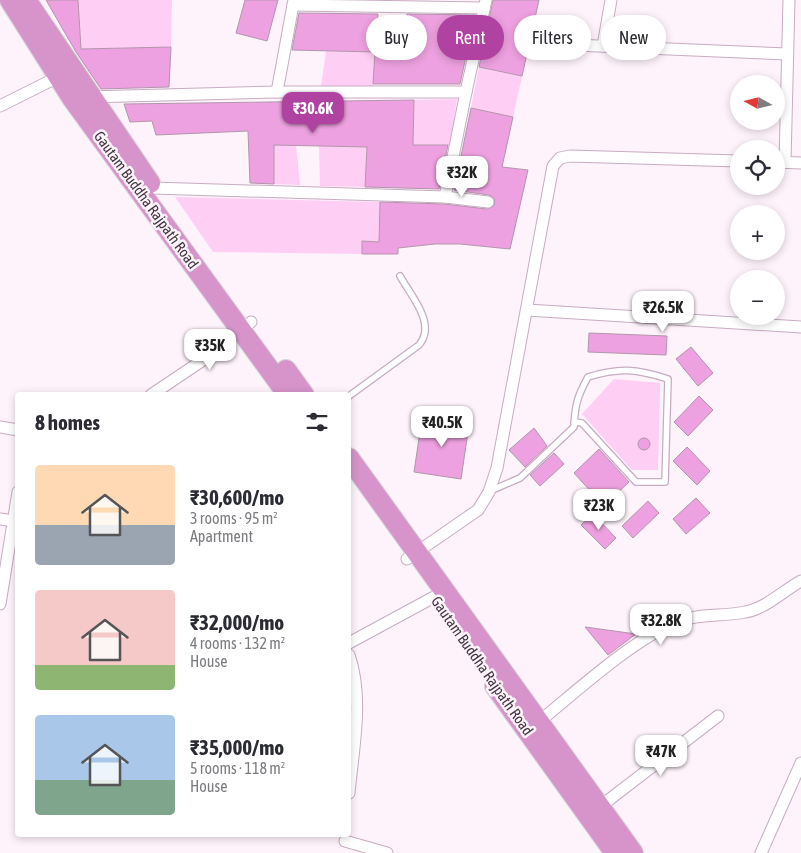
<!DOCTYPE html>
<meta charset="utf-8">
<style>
body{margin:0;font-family:"Asap Condensed",sans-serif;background:#f2f2f3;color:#2b2b33;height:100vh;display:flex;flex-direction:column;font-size:19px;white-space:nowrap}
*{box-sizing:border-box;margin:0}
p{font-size:16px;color:#7c7c81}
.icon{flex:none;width:28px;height:28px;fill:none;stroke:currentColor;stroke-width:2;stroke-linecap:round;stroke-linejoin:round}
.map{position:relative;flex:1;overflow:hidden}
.drawer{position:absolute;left:15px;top:392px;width:336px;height:445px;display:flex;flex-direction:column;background:#fff;border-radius:5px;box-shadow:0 2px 8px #0003}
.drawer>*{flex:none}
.hud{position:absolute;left:366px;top:15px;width:359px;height:45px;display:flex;gap:10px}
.needle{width:32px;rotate:278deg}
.tools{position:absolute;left:730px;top:75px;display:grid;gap:10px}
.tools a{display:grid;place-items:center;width:55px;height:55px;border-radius:50%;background:#fff;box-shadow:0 2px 8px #0003;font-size:25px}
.price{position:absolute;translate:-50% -42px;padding:0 11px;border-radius:10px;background:#fff;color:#222;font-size:16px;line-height:32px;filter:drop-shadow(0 1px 2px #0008)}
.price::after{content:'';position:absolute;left:50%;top:30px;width:15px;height:11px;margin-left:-8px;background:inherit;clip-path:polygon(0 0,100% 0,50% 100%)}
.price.selected{background:#b042a1;color:#fff}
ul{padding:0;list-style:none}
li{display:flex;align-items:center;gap:15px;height:125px;padding:0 20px}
li span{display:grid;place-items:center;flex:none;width:140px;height:100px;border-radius:5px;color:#555}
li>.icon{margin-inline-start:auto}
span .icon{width:60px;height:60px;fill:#fffc;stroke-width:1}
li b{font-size:21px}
h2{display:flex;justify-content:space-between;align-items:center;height:60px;padding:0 20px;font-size:21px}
.chip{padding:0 18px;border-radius:22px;background:#fff;box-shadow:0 2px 8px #0003;font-size:18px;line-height:45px}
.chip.selected{background:#b042a1;color:#fff}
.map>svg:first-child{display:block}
.green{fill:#ffcef5}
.building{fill:#eea1e0;stroke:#b196ab}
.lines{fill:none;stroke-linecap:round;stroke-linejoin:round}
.service-casing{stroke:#c8acc2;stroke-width:8}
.minor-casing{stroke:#c8acc2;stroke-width:13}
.trunk-casing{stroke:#d5d3d5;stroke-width:22}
.service{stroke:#fff;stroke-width:5.5}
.minor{stroke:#fff;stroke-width:11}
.trunk{stroke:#d694ca;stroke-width:20}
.labels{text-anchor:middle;stroke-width:5;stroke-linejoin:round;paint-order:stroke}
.street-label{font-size:15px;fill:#423740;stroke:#fef2fb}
</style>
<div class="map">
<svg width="801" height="853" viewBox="0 0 801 853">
<rect width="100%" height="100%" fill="#fef2fb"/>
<g class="green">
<polygon points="78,0 172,0 171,47 81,49"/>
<polygon points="326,51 375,52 373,87 321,87"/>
<polygon points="479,67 522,76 513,117 471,108"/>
<polygon points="457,99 450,145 413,145 414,100"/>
<polygon points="274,145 296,145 300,185 274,184"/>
<polygon points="319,146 367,147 365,187 320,186"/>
<polygon points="175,197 380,202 379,242 362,241 362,254 213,252"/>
<polygon points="614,379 660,383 658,470 632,470 582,414"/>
</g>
<g class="building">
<polygon points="46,0 78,0 81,49 171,47 169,87 101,89 76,52"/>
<polygon points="245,0 278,0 267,41 236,33"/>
<polygon points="493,0 539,0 522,76 479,67"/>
<polygon points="299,13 378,14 376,46 402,48 407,14 475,15 460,84 373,84 375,52 292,50"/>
<polygon points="414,100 413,145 448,145 439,189 365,187 367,147 274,145 274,184 250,183 248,131 156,135 152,121 130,122 124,104"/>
<polygon points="471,108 513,117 502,167 528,170 510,249 460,244 435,244 398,248 398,254 362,254 362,241 379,242 380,202 444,204 487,209 494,206 495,199 489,195 454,190"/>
<polygon points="589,333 667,336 666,355 588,352"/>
<polygon points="691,347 713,373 698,386 676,359"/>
<polygon points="699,396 713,410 688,436 674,422"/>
<polygon points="422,418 469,425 461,479 414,472"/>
<polygon points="534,428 547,446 525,467 509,450"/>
<circle cx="644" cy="444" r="6"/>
<polygon points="687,447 710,471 697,485 673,461"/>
<polygon points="599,449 629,482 604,506 574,473"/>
<polygon points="554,453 564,464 540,486 530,475"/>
<polygon points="696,498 710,513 686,534 673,519"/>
<polygon points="648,501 659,513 633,538 622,526"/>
<polygon points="593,514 616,538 605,549 581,525"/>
<polygon points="585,627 636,634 608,655"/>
</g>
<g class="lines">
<defs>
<g id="service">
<path d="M349,396L419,345C437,324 411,296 400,276"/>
<path d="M490,491L520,478L574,427C575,405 577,397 588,377C620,367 637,369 668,379L665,482H636L582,423L574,422"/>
</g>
<g id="minor">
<polyline points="294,0 293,5 484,8"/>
<polyline points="551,44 787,54"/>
<polyline points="603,46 611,0"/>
<polyline points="277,92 293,5"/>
<polyline points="89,97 277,92 466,92 486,0"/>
<polyline points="0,106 58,77"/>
<polyline points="776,162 801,163"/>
<polyline points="785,162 789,0"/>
<polyline points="153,188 445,197 466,92"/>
<polyline points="445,197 488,202"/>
<polyline points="527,310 801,327"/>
<polyline points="151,395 203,360 251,322"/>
<polyline points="0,427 18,430"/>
<polyline points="0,519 13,521"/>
<polyline points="407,559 478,510 489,492 497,468 553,166 560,158 570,156 739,161"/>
<polyline points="0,604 18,492"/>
<polyline points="349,643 434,597"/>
<path d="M349,655C364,698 353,749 349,793"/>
<path d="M536,724C575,693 628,643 674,623C697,613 721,617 745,612C765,609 783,591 801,581"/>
<polyline points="597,809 718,716"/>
<polyline points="345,841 387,853"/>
<polyline points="761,853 801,763"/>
</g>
<g id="trunk">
<polyline points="10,0 72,98 288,395"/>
<polyline points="26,0 150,183"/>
<polyline points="286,370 304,395"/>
<polyline points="349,458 633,853"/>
<polyline points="495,686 615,853"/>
</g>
</defs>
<use href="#service" class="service-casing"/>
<use href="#minor" class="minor-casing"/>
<use href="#trunk" class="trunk-casing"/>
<use href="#service" class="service"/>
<use href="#minor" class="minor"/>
<use href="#trunk" class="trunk"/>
</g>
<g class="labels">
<g class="street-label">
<text transform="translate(146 200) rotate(54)" y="5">Gautam Buddha Rajpath Road</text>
<text transform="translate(482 666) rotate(55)" y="5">Gautam Buddha Rajpath Road</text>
</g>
</g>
</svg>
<div class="tools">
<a><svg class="needle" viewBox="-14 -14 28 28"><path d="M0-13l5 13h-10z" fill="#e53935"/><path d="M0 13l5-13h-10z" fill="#7c7c81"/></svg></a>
<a><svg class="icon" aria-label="locate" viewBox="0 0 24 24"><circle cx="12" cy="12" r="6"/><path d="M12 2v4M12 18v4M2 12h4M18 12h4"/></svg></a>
<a>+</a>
<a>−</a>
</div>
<b class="price selected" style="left:313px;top:134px">₹30.6K</b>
<b class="price" style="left:462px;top:198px">₹32K</b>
<b class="price" style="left:663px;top:333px">₹26.5K</b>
<b class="price" style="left:210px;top:371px">₹35K</b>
<b class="price" style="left:442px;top:448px">₹40.5K</b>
<b class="price" style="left:599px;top:531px">₹23K</b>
<b class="price" style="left:661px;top:646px">₹32.8K</b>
<b class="price" style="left:661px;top:777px">₹47K</b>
<div class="hud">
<a class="chip">Buy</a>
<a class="chip selected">Rent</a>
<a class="chip">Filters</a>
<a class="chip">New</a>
</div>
<section class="drawer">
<h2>8 homes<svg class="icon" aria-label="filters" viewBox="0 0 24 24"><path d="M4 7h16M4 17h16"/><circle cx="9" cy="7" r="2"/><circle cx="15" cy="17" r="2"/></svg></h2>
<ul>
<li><span style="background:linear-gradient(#ffd9b3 60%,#9aa5b1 0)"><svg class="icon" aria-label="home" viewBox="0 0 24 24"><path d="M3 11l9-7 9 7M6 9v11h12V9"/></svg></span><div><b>₹30,600/mo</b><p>3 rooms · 95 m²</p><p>Apartment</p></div></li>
<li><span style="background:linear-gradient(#f6c9c9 75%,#8fb573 0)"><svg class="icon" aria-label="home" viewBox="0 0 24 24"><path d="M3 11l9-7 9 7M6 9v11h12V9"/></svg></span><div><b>₹32,000/mo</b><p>4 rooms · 132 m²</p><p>House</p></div></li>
<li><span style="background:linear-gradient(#a9c7e8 65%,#7fa58c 0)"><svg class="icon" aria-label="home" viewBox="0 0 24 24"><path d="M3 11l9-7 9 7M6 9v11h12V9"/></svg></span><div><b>₹35,000/mo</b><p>5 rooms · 118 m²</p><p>House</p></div></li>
</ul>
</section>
</div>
